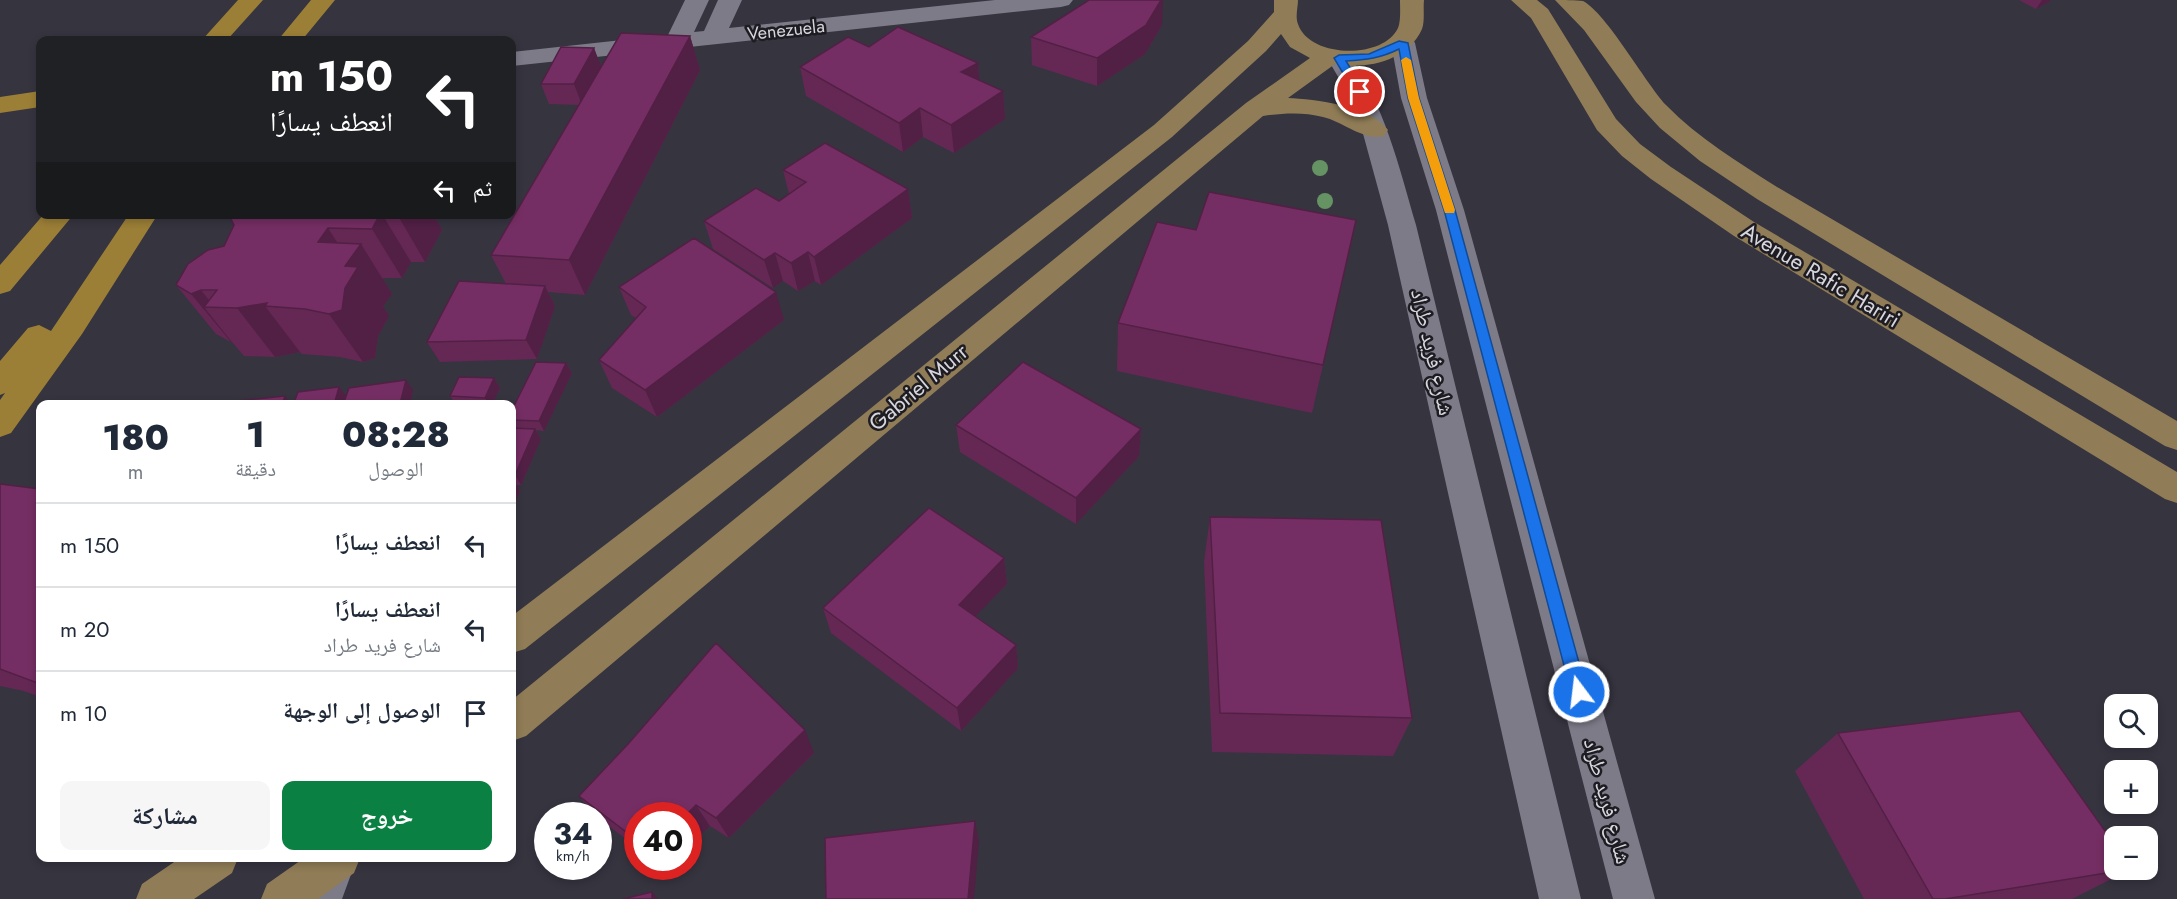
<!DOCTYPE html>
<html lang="ar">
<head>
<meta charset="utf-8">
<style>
	:root { --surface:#fff; --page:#f6f6f7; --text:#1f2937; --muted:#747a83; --line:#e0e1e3; --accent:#0b8043 }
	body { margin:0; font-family:Jost,"Noto Naskh Arabic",sans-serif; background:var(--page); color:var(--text); direction:rtl; height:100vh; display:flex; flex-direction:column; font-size:22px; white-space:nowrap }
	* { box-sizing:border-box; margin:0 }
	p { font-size:20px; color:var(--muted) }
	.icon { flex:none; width:33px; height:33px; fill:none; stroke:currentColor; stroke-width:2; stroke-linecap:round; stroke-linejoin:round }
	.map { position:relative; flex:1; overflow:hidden; direction:ltr }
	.details { position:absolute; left:36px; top:400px; width:480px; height:462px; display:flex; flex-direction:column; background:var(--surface); border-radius:12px; box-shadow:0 3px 9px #0003; direction:rtl }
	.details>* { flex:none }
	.hud { position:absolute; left:36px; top:36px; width:480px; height:183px; border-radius:12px; box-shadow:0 3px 9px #0003; direction:rtl; background:#202124; color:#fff; overflow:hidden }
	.fabs { position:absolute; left:2104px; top:694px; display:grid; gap:12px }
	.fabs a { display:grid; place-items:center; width:54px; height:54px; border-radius:12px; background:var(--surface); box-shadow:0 3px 9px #0003; font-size:30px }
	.speed { position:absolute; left:534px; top:802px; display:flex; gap:12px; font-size:30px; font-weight:700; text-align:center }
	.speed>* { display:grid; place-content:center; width:78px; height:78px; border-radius:50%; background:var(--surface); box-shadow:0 3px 9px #0003; line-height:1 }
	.speed small { font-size:15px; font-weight:400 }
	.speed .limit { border:9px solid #d22; background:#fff; color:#111 }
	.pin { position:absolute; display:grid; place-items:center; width:51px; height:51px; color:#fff; margin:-26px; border:3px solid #fff; border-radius:50%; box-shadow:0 2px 6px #0007 }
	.me { position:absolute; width:66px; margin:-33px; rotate:345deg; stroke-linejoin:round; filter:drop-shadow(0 0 4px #0008) }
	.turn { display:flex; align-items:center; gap:21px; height:126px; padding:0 24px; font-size:27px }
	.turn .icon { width:78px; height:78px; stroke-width:2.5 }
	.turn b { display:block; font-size:42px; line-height:51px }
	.then { display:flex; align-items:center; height:57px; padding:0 24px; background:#0003; gap:12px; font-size:22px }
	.eta { display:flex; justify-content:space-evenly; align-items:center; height:102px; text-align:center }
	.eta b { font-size:36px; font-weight:800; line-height:42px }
	.primary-button { display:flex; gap:12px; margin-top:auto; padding:12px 24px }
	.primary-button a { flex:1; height:69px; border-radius:12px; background:var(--accent); color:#fff; font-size:24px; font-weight:800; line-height:69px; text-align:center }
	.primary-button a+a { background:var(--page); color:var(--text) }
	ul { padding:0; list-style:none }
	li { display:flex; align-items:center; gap:18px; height:84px; padding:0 24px; border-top:2px solid var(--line) }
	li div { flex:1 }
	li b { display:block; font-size:22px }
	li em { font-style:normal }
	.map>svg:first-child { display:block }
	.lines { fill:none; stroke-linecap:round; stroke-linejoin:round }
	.minor { fill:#7d7b88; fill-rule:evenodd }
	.major { fill:#907d57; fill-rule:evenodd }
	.highway { fill:#9c7f37; fill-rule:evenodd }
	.tree { fill:#669364 }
	.wall { fill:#652855 }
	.shaded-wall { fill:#522045 }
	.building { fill:#752e63; stroke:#522045; stroke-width:1.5 }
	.route { fill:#1a73e8; stroke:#114b97; stroke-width:1.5 }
	.slow { fill:#f59e0b }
	.labels { text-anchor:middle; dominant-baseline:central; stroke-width:5; stroke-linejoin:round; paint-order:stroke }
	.far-street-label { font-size:18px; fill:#d7d6dd; stroke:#1d1c22 }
	.street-label { font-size:22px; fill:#d7d6dd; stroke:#1d1c22 }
</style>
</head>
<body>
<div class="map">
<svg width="2177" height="899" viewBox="0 0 2177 899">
	<rect width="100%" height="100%" fill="#36343f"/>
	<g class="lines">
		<path class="minor" d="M685,0H709L694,32L704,31L718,0H742L729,28L995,0H1073L1069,5L1061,7L512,66V52L668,35Z
			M1403,36L1412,38L1415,43L1427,98L1464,210L1655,899H1613L1436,210L1401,98L1391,43L1394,38Z
			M1339,51L1348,53C1385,107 1398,163 1416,225L1581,899H1539L1388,225L1362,130L1347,92L1327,58L1330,53Z
			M315,858H357L342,899H300Z"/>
		<path class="major" d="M1274,0H1298C1298,7 1295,17 1298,24C1309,58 1383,60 1398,28C1401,21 1400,8 1400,0H1424C1423,8 1425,21 1422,29C1408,61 1366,70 1335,64L1288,98C1314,99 1372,106 1388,130L1384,136C1363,141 1344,122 1323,117C1304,112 1283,113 1263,116L526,736L512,741V700L1246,103L1310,58L1290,47L1281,34L1266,51L1172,137L525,649L512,653V616L1154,125L1248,41L1274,12Z
			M1511,0H1537L1548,9L1616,119L1640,144L1671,167L1754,222L2177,472V503L2165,499L1734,236L1651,179L1622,156L1597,130L1531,18Z
			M1555,0C1563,0 1576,0 1583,1C1607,14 1644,81 1666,105C1698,138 1738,162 1777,187L2177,421V450L2165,446L1757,199L1700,161L1660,128L1636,102L1584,30Z
			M180,858H238L232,873L194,899H136L142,884Z
			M304,858H360L354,873L318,899H261L267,884Z"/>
		<path class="highway" d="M238,0H263L227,40H202Z
			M311,0H335L302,40H278Z
			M40,91V107L0,113V97Z
			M44,214H74L10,291L0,294V265Z
			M129,214H158L82,334L11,433L0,437V400L5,393L0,395V361L28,328L39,325L51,331Z"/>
	</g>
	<g class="tree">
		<circle cx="1320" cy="168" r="8"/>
		<circle cx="1325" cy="201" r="8"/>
	</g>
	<path class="wall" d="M2019,0H2051L2049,2L2036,9Z
		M1162,25L1145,54L1097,86L1032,65L1031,37Z
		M690,36L700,70L585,295L548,292L555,306L537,359L440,362L427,342L506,284L491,255L580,105L549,104L541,84L594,48L601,68Z
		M869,47L978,63L979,80L1003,91L1005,119L954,153L923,137L903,152L806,96L800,67Z
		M783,170L908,189L912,218L821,285L815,281L798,291L783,281L773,288L713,249L704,221L779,201L789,194Z
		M231,214H433L442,230L425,262H411L402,278H382L392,294L383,306L389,316L378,336L375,358L363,362L340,357L302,354L300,352L275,357L244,356L232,342H231L216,334L176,285L224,246L234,225Z
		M1356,220L1312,413L1117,371L1118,323L1196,230Z
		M619,287L784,320L657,417L612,388L599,360L636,318L631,315Z
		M566,363L572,373L544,431L536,430L541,439L521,485H516L520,491L512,509V410Z
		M494,378L500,388L492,405H456L450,396Z
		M956,425L1141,429L1139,456L1076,524L960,452Z
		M0,484L40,489V697L24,691L0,686Z
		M1210,517L1412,718L1393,756L1212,752L1204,562Z
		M1004,558L1007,584L975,616L1016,645L1018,668L961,731L831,633L823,608Z
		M1838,733L2115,870H2129L2072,899H1864L1795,771Z
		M814,753L729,838L710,826L688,846V816H638V848L598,818V816H596L579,796Z"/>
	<path class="shaded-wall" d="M1161,0H1163L1162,25L1145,54L1097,86V58Z
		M2042,0H2051L2049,2L2036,9Z
		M690,36L700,70L585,295L569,260Z
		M594,48L602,69L582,105L574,84Z
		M978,63L980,91L961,72Z
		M1003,91L1005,119L954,153L951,125Z
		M920,108L923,137L903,152L899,123Z
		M908,189L912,218L821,285L814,257Z
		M380,214H382L411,262L402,278L372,229Z
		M397,214H433L442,230L425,262Z
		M328,228L349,261L361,244L392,294L383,306L389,316L378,336L375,358L363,362L329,314L318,242Z
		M808,252L815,281L798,291L791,263Z
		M775,253L783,281L773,288L764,260Z
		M545,286L555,306L537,359L526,340Z
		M201,290L215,308L204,307L232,342H231L191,294Z
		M776,292L784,320L657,417L645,390Z
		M267,303L265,306L300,352L275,357L237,308Z
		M566,363L572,373L544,431L539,421Z
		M494,378L500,388L492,405H489L485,398Z
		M406,380L413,390L410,405H401Z
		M339,387L347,397L345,405H334Z
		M285,396L292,405H282Z
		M535,429L541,439L521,485L515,475Z
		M1141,429L1139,456L1076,524V498Z
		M513,481L520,491L512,509V485Z
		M1004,558L1007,584L963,629L959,605Z
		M1016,645L1018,668L961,731L957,708Z
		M805,730L814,753L729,838L716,818Z
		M696,805L710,826L688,846V816H685Z
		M975,821L979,841L974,899H968Z
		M652,892L658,899H652Z"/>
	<path class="building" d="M1089,0H1161L1146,25L1097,58L1031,37Z
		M898,27L978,63L961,72L1003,91L951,125L920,108L899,123L800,67L848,37L869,47Z
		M621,33L690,36L569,260L491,255Z
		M561,47L594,48L574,84H541Z
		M825,143L908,189L814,257L808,252L791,263L775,253L764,260L704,221L756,188L779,201L806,182L783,170Z
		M1209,192L1356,220L1323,365L1118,323L1157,222L1196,230Z
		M231,214H380L372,229L328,228L318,242L361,244L345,266L358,267L345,288L342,310L329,314L305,309L265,306L267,303L237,308L204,307L217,290H201L191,294L176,285L188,264L208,250L224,246L234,225L230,217Z
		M694,238L776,292L645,390L599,360L646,307L619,287Z
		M459,281L545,286L526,340L427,342Z
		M536,362L566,363L539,421L512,420V410Z
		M1023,362L1141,429L1076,498L956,425Z
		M459,377L494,378L485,398L450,396Z
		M406,380L400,404L343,405L349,388Z
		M339,387L334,405H293L298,392Z
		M285,396L282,405H226L227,402Z
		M512,428L535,429L515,475H512Z
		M0,484L40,489V684L0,669Z
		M929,508L1004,558L959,605L1016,645L957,708L823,608Z
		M1210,517L1381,520L1412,718L1220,713Z
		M716,643L805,730L716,818L696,805L685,816H638V841L579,796L629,743Z
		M2020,711L2115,845V870H2125L1945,899H1933L1838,733Z
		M975,821L968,899H826L825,838Z
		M652,892V899H623Z"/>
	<path class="route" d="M1399,41L1408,43L1419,98L1455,210L1587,692L1584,697L1579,699L1573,697L1571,692L1444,210L1408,98L1399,49C1381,58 1366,60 1346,61L1365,92L1360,96L1356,95L1334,58L1339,55L1369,54Z"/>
	<path class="slow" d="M1406,57L1411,60L1419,98L1455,210L1454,213H1445L1444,210L1408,98L1401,60Z"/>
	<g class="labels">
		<g class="far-street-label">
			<text transform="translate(786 30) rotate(-6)">Venezuela</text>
		</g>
		<g class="street-label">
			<text transform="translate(1821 275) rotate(31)">Avenue Rafic Hariri</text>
			<text transform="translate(1433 352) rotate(77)">شارع فريد طراد</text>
			<text transform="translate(918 387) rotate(-40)">Gabriel Murr</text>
			<text transform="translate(1608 801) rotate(75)">شارع فريد طراد</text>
		</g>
	</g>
</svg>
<div class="fabs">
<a><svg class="icon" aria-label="search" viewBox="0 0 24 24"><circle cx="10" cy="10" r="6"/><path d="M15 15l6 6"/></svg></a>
<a>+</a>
<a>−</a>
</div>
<div class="speed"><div>34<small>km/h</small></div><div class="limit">40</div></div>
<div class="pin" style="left:1360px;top:92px;background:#d93025"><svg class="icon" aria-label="arrive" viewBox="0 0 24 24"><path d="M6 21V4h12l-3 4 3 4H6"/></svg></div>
<svg class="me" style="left:1579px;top:692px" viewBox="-20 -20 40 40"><circle r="17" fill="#1a73e8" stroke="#fff" stroke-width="3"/><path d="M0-11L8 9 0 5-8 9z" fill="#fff"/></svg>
<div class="hud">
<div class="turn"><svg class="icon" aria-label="left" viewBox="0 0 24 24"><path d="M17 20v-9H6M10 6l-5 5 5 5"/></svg><div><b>150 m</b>انعطف يسارًا</div></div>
<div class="then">ثم<svg class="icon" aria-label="left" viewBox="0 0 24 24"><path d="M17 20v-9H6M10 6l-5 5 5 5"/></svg></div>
</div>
<section class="details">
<div class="eta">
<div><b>08:28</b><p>الوصول</p></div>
<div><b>1</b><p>دقيقة</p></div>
<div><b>180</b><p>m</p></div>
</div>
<ul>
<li><svg class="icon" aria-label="left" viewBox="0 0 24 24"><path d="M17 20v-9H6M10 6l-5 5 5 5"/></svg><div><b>انعطف يسارًا</b></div><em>150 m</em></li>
<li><svg class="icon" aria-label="left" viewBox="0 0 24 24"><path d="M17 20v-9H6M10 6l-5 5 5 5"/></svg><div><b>انعطف يسارًا</b><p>شارع فريد طراد</p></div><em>20 m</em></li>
<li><svg class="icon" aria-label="arrive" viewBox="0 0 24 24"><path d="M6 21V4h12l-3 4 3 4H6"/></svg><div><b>الوصول إلى الوجهة</b></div><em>10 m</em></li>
</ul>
<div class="primary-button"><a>خروج</a><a>مشاركة</a></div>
</section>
</div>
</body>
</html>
